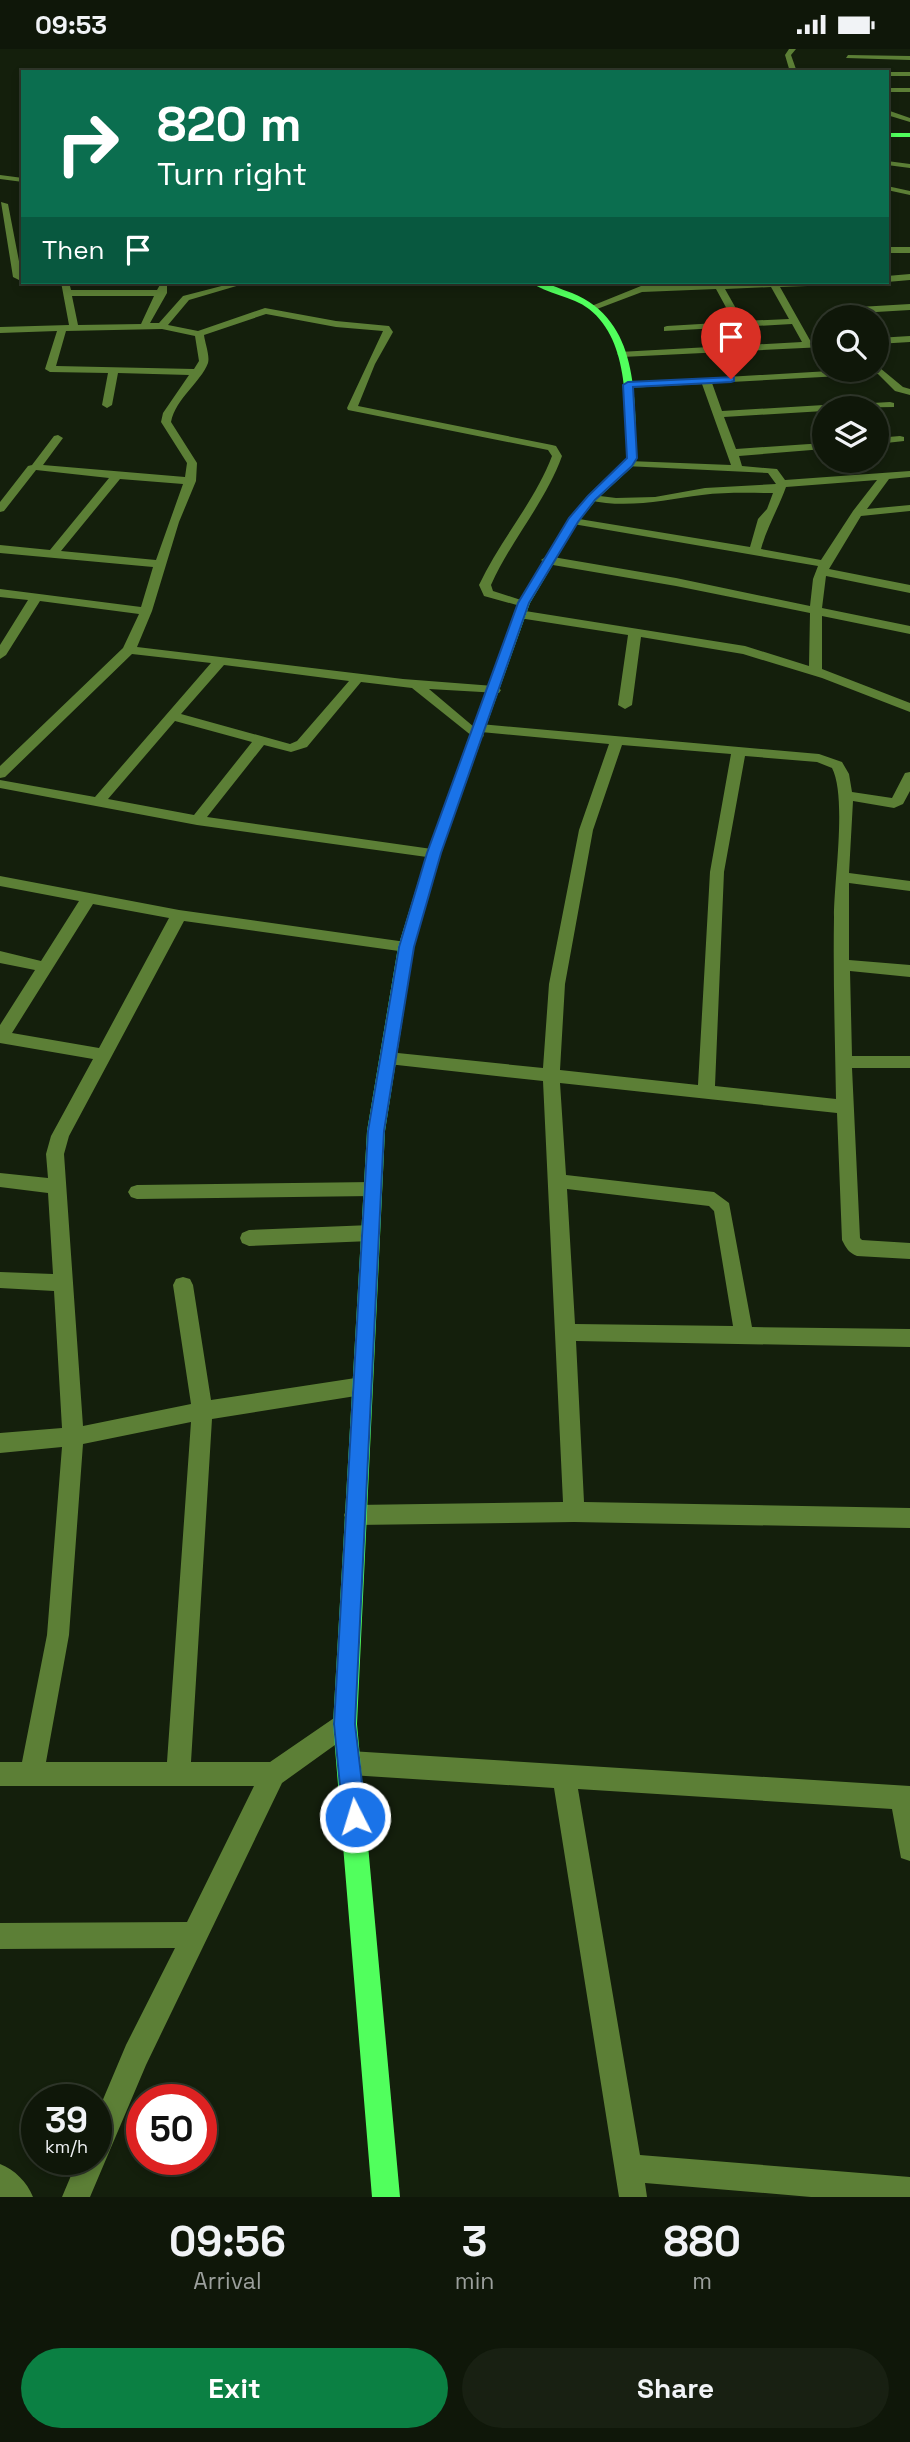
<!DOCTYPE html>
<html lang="en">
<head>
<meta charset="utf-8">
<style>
	:root { --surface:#0f1709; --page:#182012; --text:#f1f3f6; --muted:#9b9f9c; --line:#2f362a; --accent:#0b8043 }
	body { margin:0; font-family:"Space Grotesk",sans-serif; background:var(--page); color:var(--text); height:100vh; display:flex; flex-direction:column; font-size:26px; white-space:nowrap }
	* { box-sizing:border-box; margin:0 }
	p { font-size:23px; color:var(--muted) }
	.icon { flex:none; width:38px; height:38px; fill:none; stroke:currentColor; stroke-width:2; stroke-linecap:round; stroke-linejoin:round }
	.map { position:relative; height:2148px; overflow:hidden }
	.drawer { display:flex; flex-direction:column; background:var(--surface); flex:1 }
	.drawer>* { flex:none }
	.top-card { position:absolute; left:21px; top:21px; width:868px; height:214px; border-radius:0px; box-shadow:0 4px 10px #0003,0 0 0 2px var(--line); background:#0b6e4f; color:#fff; overflow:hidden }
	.fabs { position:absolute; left:812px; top:256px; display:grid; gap:14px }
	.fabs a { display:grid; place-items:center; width:77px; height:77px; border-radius:50%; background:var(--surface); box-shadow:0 4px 10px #0003,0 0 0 2px var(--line); font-size:35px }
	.speed { position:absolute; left:21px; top:2035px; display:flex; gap:14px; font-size:35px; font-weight:700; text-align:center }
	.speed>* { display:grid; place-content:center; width:91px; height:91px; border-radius:50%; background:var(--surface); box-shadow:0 4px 10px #0003,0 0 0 2px var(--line); line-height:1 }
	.speed small { font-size:18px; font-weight:400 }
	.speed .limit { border:10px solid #d22; background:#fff; color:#111 }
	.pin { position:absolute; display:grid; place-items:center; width:60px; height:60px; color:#fff; margin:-72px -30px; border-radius:50% 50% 50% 0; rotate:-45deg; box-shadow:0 0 7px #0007 }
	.pin .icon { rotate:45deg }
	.me { position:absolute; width:77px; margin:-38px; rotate:355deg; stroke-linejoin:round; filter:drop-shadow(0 0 5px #0008) }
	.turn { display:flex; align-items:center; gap:24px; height:147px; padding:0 21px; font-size:32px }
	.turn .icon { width:91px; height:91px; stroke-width:2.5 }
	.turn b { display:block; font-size:49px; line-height:60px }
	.then { display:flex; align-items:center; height:66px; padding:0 21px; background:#0003; gap:14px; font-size:26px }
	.eta { display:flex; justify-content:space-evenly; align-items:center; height:119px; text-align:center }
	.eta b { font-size:42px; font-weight:800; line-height:49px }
	.button { display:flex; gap:14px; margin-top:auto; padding:14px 21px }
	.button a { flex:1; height:80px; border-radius:42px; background:var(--accent); color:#fff; font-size:28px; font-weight:800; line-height:80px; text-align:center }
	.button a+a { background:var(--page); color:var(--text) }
	.status { display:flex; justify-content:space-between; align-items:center; height:49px; padding:0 35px; background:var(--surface); direction:ltr }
	.status svg { height:19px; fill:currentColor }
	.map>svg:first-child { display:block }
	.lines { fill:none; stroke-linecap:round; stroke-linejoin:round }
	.minor { fill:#5c7f36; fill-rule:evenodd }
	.major { fill:#51ff5d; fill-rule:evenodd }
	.route { fill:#1a73e8; stroke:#114b97; stroke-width:2 }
</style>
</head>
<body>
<div class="status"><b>09:53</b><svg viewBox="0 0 49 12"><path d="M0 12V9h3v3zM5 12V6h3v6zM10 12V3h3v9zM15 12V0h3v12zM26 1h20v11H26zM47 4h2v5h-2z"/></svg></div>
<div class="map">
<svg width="910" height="2148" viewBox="0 0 910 2148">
	<rect width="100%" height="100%" fill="#141f0c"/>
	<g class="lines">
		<path class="minor" d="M789,0H796L791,6L797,23H790L785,6Z
			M848,6L910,7V11L846,9Z
			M887,23H910V27H887Z
			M887,39H910V43H887Z
			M887,61L910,69V73L887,66Z
			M887,112L910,115V119L887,116Z
			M0,126L23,129V133L0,130Z
			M887,137L910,142V146L887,141Z
			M1,153L8,155L23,233L13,228Z
			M887,198H910V204H887Z
			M910,225V231L887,233V227Z
			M61,233H69L71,241H157L161,234H167V244L150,274H159L183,247L237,233H250L189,251L168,276L198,282L265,259L336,272L389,277L393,283L375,315L358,357L552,396L556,397L562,407C545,454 511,491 491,536L493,542L530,554L524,558L484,547L479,536C500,491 534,454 552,407L548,401L348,361L347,359L383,282L336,278L266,265L204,286C205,294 210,307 208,314C201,333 176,349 171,373L197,414L196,432L179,473L152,562L137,598L403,630L494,637L501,641L499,644L429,640L474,678L480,675L819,705L842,713L849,725L852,743L892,749L905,724L910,723V742L903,755L894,759L853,752L849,824L910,832V842L849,834V911L910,916V928L850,922L852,1007H910V1019H852L860,1189L862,1191L910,1194V1210L857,1207C849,1204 846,1199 842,1191L837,1064L560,1034L566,1126L714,1143L729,1154L752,1278L910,1280V1298L576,1292L584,1453L910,1459V1479L574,1473L355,1476L347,1473L344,1466L347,1459L355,1456L563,1453L543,1032L388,1015L380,1009L388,1003L543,1019L549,935L579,781L609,695L481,683L484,687L477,691L412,639L361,633L307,698L291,703L264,696L207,768L439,801L441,804L434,809L197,776L0,739V731L95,748L211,614L132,605L5,728L0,729V717L123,599L139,565L40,552L6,606L0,610V596L28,551L0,548V540L141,558L153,518L0,504V496L50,501L109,429L36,421L4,462L0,463V453L28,417L32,416L54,387L58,386L63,389L43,416L185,428L187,414L161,373L163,364L189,326L118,324L112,356L107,359L102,356L108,324L50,323L45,320L57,282L0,284V278L69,276ZM72,247H154L141,275L78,276ZM162,280L195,287L199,312L194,320L56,317L66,282ZM120,430L183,435L156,511L61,502ZM224,616L349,632L297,692L290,695L181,665ZM175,672L252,693L194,766L108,750ZM622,696L731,705L710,823L698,1036L560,1021L565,935L593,781ZM745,707L817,713L832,719C847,748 834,831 834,868C833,929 835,990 836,1050L715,1037L724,823ZM567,1140L709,1157L714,1162L733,1277L575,1275Z
			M767,233H839L835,236L780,238L811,293L824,292V298L622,308L617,305L619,303L802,293L792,275L664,282V278L667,277L734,273L716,240L642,243L597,260L589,258L641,237ZM771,238L789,270L743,272L725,240Z
			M910,255V261L859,264L854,261L859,258Z
			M910,287V293L877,295V289Z
			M880,319L903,338L910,340V346L895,342L878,325L712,334L722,362L824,356L829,359H824V362L724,368L736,400L824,394V400L739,407L742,417L777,420L785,431L910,422V428L889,430L867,460L910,456V462L861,467L829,520L910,536V544L826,527L822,559L910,577V585L822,567V620L910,654V663L822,629L743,605L641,588L632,656L625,660L618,656L628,586L519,569L513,565L519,561L745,597L809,617L810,564L676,537L547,515L541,511L547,507L676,529L810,557L813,530L818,517L573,475L567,472L573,469L750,498L758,470L767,460L773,444C750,444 725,443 702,446C664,451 627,460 588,451L586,449L592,446L616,449L655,448L705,439L776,435L768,424L625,417V413L629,412L731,416L702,335L628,339L624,338V334ZM877,431L853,462L821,511L761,500C767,478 778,460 786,438Z
			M890,353L894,354V358L833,359L838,356Z
			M900,387L904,388V392L877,395V389Z
			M0,827L179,861L406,893L414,898L406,903L184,872L69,1087L64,1105L83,1377L191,1355L173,1236L176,1230L183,1228L190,1230L193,1236L211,1351L362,1328L369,1331L372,1337L369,1343L362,1346L212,1370L191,1713H270L337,1667L345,1663L353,1667L357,1675L353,1683L282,1734L146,2016L90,2148H62L78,2110H96V2067L126,1996L175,1899L0,1900V1874L187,1873L254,1737H0V1713H22L47,1586L62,1398L0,1404V1384L62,1379L54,1242L0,1239V1223L53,1225L48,1144L0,1138V1124L48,1129L46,1105L51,1087L93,1010L0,994V976L35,921L0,914V902L41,912L79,852L0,837ZM93,855L169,869L99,999L12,984ZM191,1373L167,1713H46L69,1586L83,1395Z
			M373,1133L379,1135L382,1140L379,1145L373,1147L137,1150L131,1148L128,1143L131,1138L137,1136Z
			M371,1176L378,1179L380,1184L378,1189L371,1192L249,1197L242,1194L240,1189L242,1184L249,1181Z
			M350,1702L910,1737V1812L901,1809L892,1760L578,1740L640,2106L910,2128V2148H811L645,2134L647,2148H619L554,1739L350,1726L342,1722L338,1714L342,1706Z
			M0,2115C15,2121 27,2133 33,2148H0Z"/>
		<path class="major" d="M887,84H910V88H887Z
			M530,233C545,232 558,239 572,244C640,272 634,347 637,409L633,417L596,451L578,473L530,554L441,804L414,898L385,1082L357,1675L400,2148H372L333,1675L367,1082L398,898L427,804L518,554L569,470L627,409C625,362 631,293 589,260C572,247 547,245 530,233Z"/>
	</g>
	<path class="route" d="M734,328V332L731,333L633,338L637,409L632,417L595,451L578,473L529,554L441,804L414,898L384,1082L355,1675L366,1768L362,1776L355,1780L347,1776L343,1768L334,1675L368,1082L399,898L427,804L518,554L569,469L588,447L627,409L623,336L628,333Z"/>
</svg>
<div class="fabs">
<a><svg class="icon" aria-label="search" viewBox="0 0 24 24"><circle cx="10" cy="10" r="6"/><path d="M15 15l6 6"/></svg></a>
<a><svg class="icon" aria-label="layers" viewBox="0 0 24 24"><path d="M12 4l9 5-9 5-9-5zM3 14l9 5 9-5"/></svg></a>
</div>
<div class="speed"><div>39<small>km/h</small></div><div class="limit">50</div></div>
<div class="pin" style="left:731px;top:330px;background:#d93025"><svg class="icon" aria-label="arrive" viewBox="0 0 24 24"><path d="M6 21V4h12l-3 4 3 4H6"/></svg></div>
<svg class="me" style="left:355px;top:1768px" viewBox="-20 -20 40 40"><circle r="17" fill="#1a73e8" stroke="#fff" stroke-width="3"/><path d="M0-11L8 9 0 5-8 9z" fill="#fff"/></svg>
<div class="top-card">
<div class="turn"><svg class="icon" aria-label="right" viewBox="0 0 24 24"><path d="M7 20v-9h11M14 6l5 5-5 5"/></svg><div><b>820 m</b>Turn right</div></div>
<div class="then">Then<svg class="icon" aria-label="arrive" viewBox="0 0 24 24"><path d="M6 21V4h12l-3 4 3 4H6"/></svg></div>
</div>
</div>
<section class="drawer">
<div class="eta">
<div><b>09:56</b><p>Arrival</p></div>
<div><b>3</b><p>min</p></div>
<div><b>880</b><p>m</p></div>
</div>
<div class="button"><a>Exit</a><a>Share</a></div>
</section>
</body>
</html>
